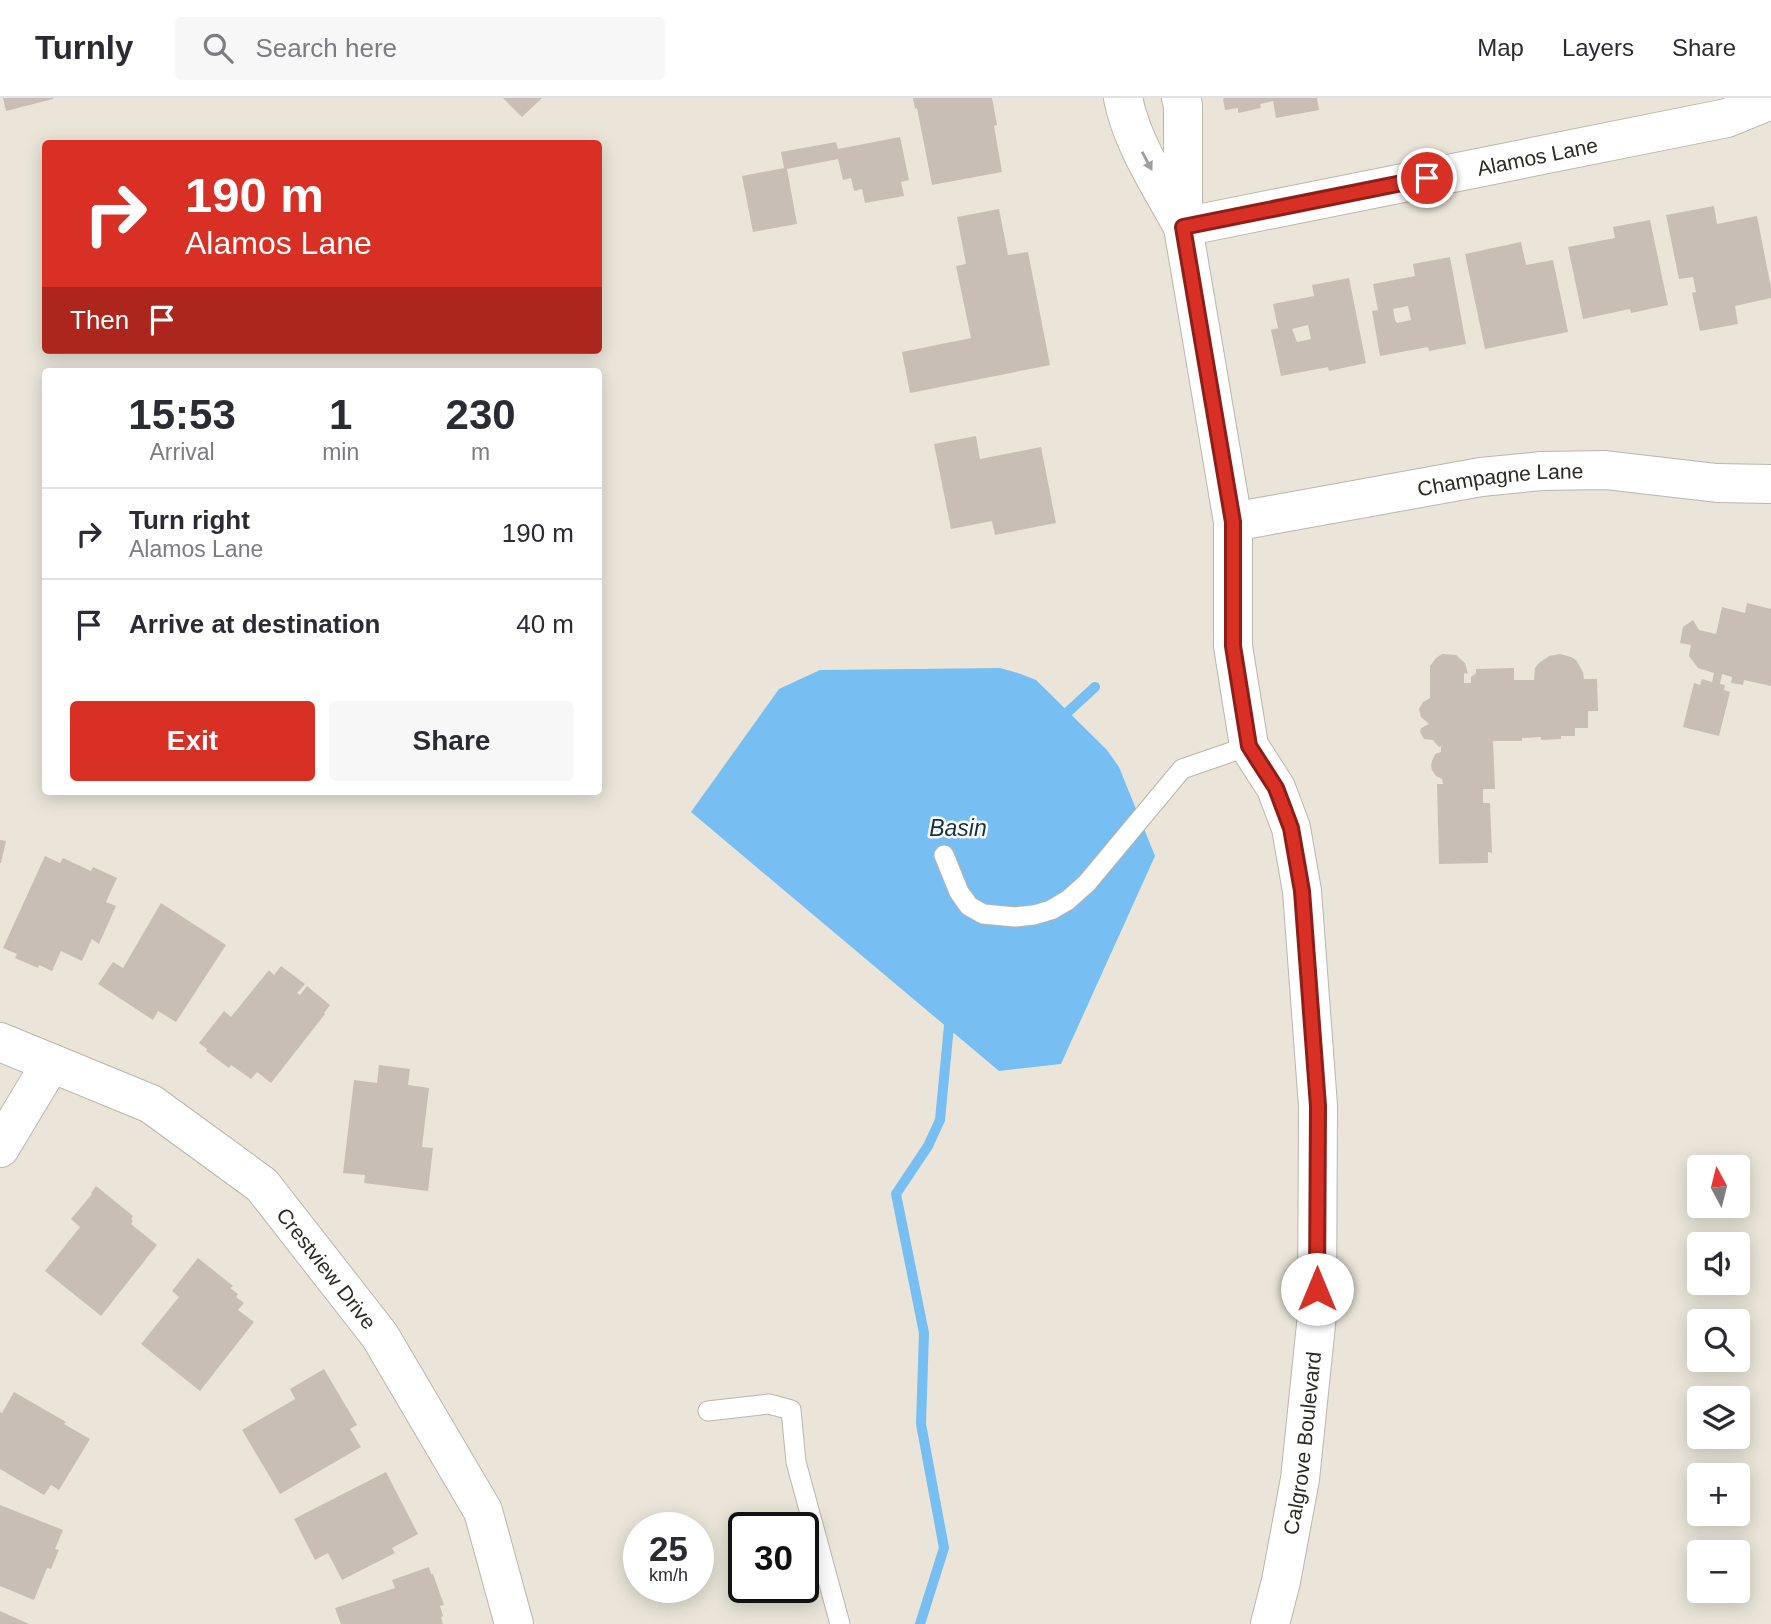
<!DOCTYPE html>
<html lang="en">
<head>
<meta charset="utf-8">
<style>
	:root { --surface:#fff; --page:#f7f7f7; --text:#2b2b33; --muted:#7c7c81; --line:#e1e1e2; --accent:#d93025 }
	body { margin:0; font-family:Arial,sans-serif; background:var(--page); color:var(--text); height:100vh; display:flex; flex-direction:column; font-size:26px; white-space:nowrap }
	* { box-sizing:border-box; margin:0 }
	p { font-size:23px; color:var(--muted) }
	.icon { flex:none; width:38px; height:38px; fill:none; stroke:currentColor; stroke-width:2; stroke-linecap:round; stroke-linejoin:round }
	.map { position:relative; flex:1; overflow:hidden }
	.panel { position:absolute; left:42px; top:270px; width:560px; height:427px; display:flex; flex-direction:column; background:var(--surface); border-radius:7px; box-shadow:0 4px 18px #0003 }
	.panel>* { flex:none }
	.hud { position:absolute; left:42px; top:42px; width:560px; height:214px; border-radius:7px; box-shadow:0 4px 18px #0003; background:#d93025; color:#fff; overflow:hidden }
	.needle { width:46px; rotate:353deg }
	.buttons { position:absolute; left:1687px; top:1057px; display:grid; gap:14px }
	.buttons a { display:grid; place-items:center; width:63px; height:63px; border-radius:7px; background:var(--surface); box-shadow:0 4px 18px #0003; font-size:35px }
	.speed { position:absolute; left:623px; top:1414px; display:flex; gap:14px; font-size:35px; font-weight:700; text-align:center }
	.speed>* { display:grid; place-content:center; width:91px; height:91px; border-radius:50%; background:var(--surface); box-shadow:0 4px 18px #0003; line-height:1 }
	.speed small { font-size:18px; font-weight:400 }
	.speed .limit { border:4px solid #111; border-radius:10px; background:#fff; color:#111 }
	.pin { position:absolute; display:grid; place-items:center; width:60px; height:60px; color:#fff; margin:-30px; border:4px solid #fff; border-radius:50%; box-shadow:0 2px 7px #0007 }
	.me { position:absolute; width:77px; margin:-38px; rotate:0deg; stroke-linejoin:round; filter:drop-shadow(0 0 5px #0008) }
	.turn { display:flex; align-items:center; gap:24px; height:147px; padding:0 28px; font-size:32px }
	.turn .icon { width:91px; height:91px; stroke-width:2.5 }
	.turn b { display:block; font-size:49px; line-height:60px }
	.then { display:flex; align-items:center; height:66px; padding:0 28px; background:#0003; gap:14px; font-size:26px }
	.eta { display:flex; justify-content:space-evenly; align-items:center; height:119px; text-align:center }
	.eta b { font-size:42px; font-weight:700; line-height:49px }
	.cta { display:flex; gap:14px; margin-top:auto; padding:14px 28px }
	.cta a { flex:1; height:80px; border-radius:7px; background:var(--accent); color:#fff; font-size:28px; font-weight:700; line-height:80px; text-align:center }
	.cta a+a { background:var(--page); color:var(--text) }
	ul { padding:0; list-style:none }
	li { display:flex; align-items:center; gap:21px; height:91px; padding:0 28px; border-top:2px solid var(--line) }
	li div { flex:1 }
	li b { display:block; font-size:26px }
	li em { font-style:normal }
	header { display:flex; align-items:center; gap:42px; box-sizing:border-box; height:98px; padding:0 35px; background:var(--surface); border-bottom:2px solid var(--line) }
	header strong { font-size:33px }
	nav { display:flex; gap:38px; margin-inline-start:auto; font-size:24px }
	.search { width:490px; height:63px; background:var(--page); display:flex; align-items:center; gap:18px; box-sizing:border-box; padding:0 24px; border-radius:7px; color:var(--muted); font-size:26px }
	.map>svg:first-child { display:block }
	.water { fill:#77bff3 }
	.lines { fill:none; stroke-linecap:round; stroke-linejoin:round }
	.stream { stroke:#77bff3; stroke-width:10 }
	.building { fill:#c9beb5; fill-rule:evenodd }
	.lane-casing { stroke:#bbb5aa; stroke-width:21 }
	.street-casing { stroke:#bbb5aa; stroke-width:40 }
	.secondary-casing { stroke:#bbb5aa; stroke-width:40 }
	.lane { stroke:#fff; stroke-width:19 }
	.street { stroke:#fff; stroke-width:38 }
	.secondary { stroke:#fff; stroke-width:38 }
	.oneway { fill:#a09f9d }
	.route-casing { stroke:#8d1f18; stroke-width:18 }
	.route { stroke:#d93025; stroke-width:12 }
	.labels { text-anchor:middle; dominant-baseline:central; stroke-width:5; stroke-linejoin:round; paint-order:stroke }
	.street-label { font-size:21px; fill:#2c2a25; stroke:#fff }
	.water-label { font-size:23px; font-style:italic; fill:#113146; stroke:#fff }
</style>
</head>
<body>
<header>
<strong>Turnly</strong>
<div class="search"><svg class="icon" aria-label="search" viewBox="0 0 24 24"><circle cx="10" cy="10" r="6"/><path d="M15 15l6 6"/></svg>Search here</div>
<nav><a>Map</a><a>Layers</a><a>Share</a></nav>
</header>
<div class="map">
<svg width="1771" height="1526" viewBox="0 0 1771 1526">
	<rect width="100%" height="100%" fill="#eae5d8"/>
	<path class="water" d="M1000,570L1018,575L1036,582L1107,652L1119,669L1155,758L1061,966L999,973L691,714L779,591L820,572Z"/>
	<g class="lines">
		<path class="stream" d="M1058,623L1095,589
			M920,1526L944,1450L921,1326L924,1235L896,1096L928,1048L940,1022L950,917"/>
	</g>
	<path class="building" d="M3,0H53V1L6,13Z
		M503,0H542L522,19Z
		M913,0H992L997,27L994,28L1002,74L932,87L917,10L915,11Z
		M1224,0H1317L1319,12L1276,20L1273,3L1260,6L1261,10L1238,15V10L1225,12L1223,1Z
		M900,39L909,82L901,84L904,98L865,105L862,91L854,93L851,80L843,82L838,61L787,71L797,126L753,134L742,78L784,70L781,54L836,44L838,51Z
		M1714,108L1717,126L1757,118L1771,190V200L1735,208L1738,226L1700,233L1692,195L1696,194L1693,179L1679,181L1666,117Z
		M999,111L1008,157L1028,154L1050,267L910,295L902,254L971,240L956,168L966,166L957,119Z
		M1650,122L1668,207L1631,215L1630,211L1583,221L1568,149L1615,140L1613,129Z
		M1521,144L1526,167L1553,162L1568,234L1485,251L1465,156Z
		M1450,159L1466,246L1429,253L1428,249L1380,258L1372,213L1378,212L1373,186L1415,178L1413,166ZM1408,208L1411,222L1397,225L1395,222L1393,211Z
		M1349,180L1366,265L1329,273L1328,269L1281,278L1271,232L1278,230L1273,206L1314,198L1312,187ZM1308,227L1311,241L1297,244L1292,231Z
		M976,338L980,361L1041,349L1056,425L995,437L992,423L951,431L934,346Z
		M1747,505L1771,511V588L1744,582L1743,587L1731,585L1732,579L1722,576L1720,586L1725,587L1724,592L1730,594L1719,638L1683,629L1694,585L1700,587L1702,581L1712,584L1714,575L1698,570L1689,558L1691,547L1680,545L1683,529L1693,522L1699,532L1716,536L1722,509L1745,515Z
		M1442,556L1456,557L1465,565L1468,576L1464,575V585H1471V579L1476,575V571L1514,570V582H1534L1535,570L1539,565L1549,558L1560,556L1571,559L1576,562L1583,574L1584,581H1597L1598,613H1588V630H1575V638H1561V641L1541,642V639L1522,640V643H1493L1495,691H1483V705H1490L1492,755L1488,754V765L1439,766L1437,686H1443L1442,681L1436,678L1432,672L1431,668L1432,663L1435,656L1441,654V648L1439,649L1433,642L1424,641L1420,634L1421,630L1429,626L1421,619L1419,611L1423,604L1430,600V568L1436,560Z
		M0,742L6,743L1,765H0Z
		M45,758L60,765L63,760L91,773L93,769L117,780L106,804L116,808L99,846L92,841L82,863L61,853L52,873L39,867L38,870L15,860L17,856L3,850Z
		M161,805L226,847L176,924L158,913L153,922L98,886L113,864L123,870Z
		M281,868L305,886L297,895L300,897L307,888L330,907L324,915L325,916L271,985L257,974L251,981L231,967L229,970L206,953L207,951L199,945L224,913L231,919L269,872L274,877Z
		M379,967L410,971L408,987L429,990L422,1049L433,1050L428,1093L364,1085L365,1077L343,1075L354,982L377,985Z
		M96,1088L133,1118L131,1121L133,1123L131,1126L157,1147L101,1218L45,1173L80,1129L71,1121L92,1096L91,1095Z
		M198,1160L233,1188L230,1190L238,1196L236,1199L244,1205L238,1212L254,1224L200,1293L141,1246L179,1199L172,1193Z
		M324,1271L357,1327L350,1331L361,1349L280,1396L242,1332L295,1301L290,1291Z
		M14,1294L66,1324L64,1326L90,1341L59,1392L51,1387L44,1397L0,1371V1314L2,1315Z
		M386,1374L418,1436L392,1450L395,1455L342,1482L328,1455L315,1462L294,1421Z
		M0,1407L63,1432L55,1451L59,1452L51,1471L47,1470L34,1502L0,1488Z
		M429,1469L431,1476H433L444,1507L440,1508L443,1518L441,1519L443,1526H341L335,1510L395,1490L392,1482Z
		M0,1513L29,1526H0Z"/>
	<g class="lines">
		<g class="lane-casing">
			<path id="lane" d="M944,757L959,794L969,808L983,816L1015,819L1034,817L1051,812L1068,802L1087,785L1182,671L1249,648
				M708,1313L769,1306L791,1312L796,1364L840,1526"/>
		</g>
		<g class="street-casing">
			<g id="street">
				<path id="s1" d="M1233,424L1481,379L1542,373L1605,372L1717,385L1771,386"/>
				<path id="s2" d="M0,944L151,1006L262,1087L380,1238L483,1413L514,1526"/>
				<path d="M0,1050L51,965"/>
				<path id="s3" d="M1270,1526L1281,1483L1300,1381L1317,1217L1318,1008L1302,793L1291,730L1276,690L1249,648L1233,548V424L1183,129L1727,20L1771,2"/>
			</g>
		</g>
		<g class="secondary-casing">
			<path id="secondary" d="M1123,0C1132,46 1161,88 1183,129
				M1181,0L1183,7V123"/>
		</g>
		<use href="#lane" class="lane"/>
		<use href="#street" class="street"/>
		<use href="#secondary" class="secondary"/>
	</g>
	<defs><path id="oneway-solid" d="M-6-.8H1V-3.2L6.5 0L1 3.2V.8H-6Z" transform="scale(1.75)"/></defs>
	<use class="oneway" href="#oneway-solid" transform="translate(1147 63) rotate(62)"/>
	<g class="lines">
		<g class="route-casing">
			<path id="route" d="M1317,1191L1318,1008L1302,793L1291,730L1276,690L1249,648L1233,548V424L1183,129L1427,80"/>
		</g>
		<use href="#route" class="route"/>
	</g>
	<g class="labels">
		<g class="street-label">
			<text stroke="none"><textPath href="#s3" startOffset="1780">Alamos Lane</textPath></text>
			<text stroke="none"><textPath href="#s1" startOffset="271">Champagne Lane</textPath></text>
			<text stroke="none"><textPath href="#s2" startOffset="406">Crestview Drive</textPath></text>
			<text stroke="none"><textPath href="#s3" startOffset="184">Calgrove Boulevard</textPath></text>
		</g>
		<g class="water-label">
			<text x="958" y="730">Basin</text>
		</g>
	</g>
</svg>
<div class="buttons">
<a><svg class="needle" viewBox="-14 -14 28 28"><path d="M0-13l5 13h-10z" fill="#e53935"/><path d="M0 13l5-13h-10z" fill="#7c7c81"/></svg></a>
<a><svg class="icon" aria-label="sound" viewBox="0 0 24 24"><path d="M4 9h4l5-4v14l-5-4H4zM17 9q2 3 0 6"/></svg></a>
<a><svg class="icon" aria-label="search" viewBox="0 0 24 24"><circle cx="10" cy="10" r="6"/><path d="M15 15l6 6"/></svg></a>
<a><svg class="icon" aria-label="layers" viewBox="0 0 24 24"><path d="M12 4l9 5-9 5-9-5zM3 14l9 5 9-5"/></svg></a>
<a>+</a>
<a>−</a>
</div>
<div class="speed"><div>25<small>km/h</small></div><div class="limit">30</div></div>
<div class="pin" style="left:1427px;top:80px;background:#d93025"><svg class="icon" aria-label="arrive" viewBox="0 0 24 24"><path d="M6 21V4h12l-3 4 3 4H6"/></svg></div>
<svg class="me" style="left:1317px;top:1191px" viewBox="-20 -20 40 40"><circle r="19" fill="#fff"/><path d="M0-13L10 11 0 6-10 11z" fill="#d93025"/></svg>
<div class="hud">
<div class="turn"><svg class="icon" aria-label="right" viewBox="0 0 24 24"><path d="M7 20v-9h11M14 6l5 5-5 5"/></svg><div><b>190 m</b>Alamos Lane</div></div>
<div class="then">Then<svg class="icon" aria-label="arrive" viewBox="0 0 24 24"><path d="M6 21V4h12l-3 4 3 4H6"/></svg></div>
</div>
<section class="panel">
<div class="eta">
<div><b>15:53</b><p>Arrival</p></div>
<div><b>1</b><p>min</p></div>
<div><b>230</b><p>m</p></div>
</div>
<ul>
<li><svg class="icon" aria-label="right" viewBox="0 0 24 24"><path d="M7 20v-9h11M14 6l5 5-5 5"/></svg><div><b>Turn right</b><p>Alamos Lane</p></div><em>190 m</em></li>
<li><svg class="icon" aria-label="arrive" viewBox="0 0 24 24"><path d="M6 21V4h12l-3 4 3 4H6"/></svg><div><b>Arrive at destination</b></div><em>40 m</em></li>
</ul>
<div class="cta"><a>Exit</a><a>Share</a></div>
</section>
</div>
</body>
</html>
